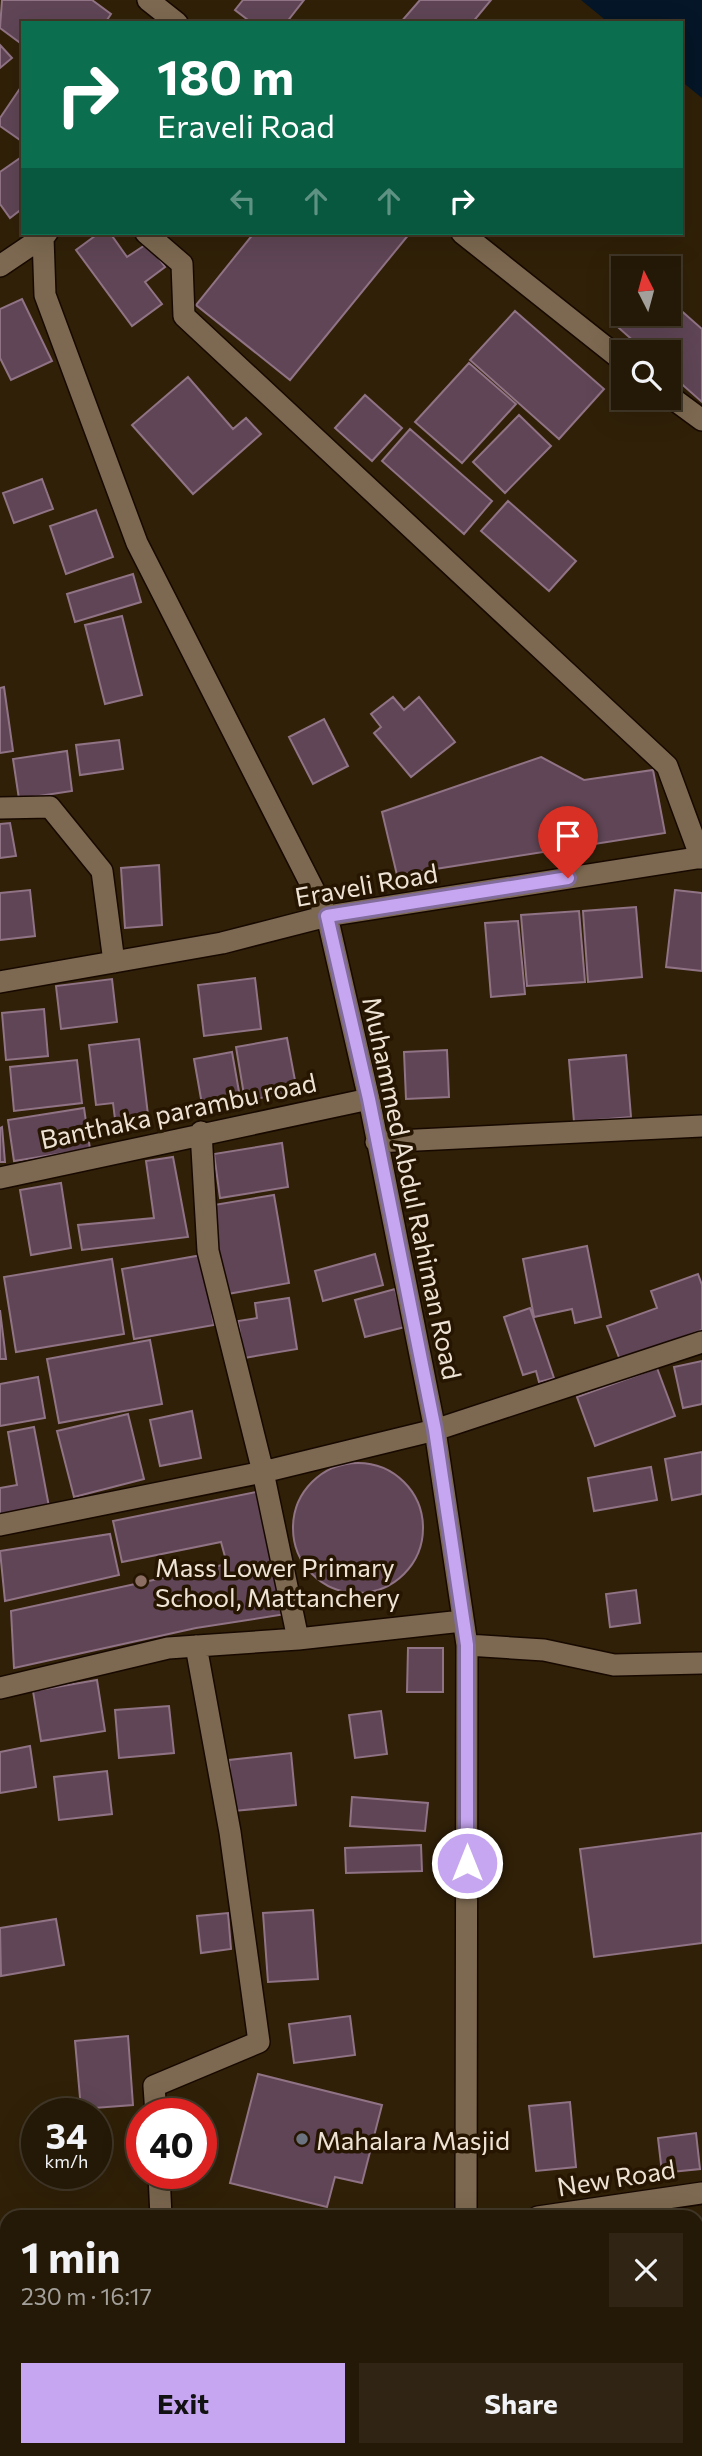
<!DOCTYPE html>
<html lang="en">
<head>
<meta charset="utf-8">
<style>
	:root { --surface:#241806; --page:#302514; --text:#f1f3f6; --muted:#a3a09b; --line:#413728; --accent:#c6a6f0 }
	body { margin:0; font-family:Commissioner,sans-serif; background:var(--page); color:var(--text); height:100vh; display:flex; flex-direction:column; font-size:26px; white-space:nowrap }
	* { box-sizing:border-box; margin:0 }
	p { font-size:23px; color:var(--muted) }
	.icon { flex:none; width:38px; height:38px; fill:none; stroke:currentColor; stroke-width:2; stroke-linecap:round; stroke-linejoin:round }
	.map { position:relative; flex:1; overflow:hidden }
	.details { position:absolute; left:0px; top:2210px; width:704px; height:247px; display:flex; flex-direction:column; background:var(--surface); border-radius:21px 21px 0 0; box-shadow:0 7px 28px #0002,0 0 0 2px var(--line) }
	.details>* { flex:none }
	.top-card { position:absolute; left:21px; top:21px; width:662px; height:214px; border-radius:0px; box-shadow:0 7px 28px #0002,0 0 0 2px var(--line); background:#0b6e4f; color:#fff; overflow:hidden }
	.needle { width:46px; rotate:354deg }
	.tools { position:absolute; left:611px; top:256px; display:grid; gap:14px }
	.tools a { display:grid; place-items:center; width:70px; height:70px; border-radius:0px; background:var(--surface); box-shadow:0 7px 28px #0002,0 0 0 2px var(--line); font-size:35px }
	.speed { position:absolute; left:21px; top:2098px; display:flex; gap:14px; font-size:35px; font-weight:700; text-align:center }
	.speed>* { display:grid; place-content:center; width:91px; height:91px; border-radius:50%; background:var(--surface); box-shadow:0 7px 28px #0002,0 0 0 2px var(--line); line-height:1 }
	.speed small { font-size:18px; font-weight:400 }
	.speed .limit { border:10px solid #d22; background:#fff; color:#111 }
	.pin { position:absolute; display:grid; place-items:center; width:60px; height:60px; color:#fff; margin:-72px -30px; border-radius:50% 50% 50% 0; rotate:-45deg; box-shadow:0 0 7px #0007 }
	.pin .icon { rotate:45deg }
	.me { position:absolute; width:77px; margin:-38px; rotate:0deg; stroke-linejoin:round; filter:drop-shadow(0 0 5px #0008) }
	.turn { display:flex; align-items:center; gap:24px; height:147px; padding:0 21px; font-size:32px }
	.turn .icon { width:91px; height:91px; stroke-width:2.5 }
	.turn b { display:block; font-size:49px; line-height:60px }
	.lanes { display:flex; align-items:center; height:66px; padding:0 21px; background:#0003; justify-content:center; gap:35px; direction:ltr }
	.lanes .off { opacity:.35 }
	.round { display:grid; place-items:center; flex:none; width:74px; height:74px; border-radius:0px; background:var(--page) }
	.head { display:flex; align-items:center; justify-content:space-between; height:119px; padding:0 21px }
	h1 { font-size:42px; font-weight:700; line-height:52px }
	.cta { display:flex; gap:14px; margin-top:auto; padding:14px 21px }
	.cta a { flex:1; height:80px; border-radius:0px; background:var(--accent); color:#111; font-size:28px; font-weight:700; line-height:80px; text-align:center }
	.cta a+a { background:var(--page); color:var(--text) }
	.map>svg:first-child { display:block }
	.water { fill:#041627 }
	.building { fill:#5f4555; stroke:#907385; stroke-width:2 }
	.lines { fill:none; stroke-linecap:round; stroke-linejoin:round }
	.minor-casing { stroke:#170900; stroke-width:24 }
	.minor { stroke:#7d6951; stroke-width:21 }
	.route-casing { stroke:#816c9c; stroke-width:18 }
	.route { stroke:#c6a6f0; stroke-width:12 }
	.education-dot { fill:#8d6e63; stroke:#261601; stroke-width:2.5 }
	.worship-dot { fill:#6b7280; stroke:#261601; stroke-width:2.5 }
	.labels { text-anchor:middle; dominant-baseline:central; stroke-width:7; stroke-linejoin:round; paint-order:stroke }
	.street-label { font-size:26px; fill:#eee3d5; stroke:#261601 }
	.poi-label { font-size:26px; fill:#eee3d5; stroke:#261601; text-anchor:start }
</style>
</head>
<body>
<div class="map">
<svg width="702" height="2456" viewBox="0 0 702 2456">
	<rect width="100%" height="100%" fill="#302008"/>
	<path class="water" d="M581,0H702V98L681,81V23H609Z"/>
	<path class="building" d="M2,0H92L111,14L105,23H23V45L0,28Z
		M243,0H304L286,23H252L235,10Z
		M420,0H491L472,23H400Z
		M0,45L12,58L0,68Z
		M23,84V142L0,126V118Z
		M23,156V208L10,218L0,204V172Z
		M99,233H110L127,257L148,243L165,267L145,282L162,304L132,326L76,250Z
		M254,233H410L290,380L196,305Z
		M22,299L52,361L11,380L0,358V309Z
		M668,299L702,329V402L668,372V352H646L611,321L623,308V313H668Z
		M515,311L604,389L559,439L470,360Z
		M469,363L516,404L462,463L415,422Z
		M188,377L233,429L246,418L261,434L193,494L132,425Z
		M365,395L402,428L372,461L335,428Z
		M519,415L551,446L505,493L473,462Z
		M410,429L492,501L464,534L382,461Z
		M42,479L53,509L14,523L3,493Z
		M508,501L576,561L549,591L481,531Z
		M96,510L113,557L66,574L50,526Z
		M133,574L141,602L75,622L67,594Z
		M122,616L142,695L105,704L85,625Z
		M4,687L13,751L0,753V688Z
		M393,697L404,710L419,697L455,742L411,777L374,733L381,727L371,714Z
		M324,719L348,766L313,784L289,737Z
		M119,740L123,769L80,775L76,745Z
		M67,751L72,791L19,799L13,759Z
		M541,757L584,780L653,770L665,833L397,875L382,812Z
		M10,823L16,856L0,858V824Z
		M159,865L162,925L125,928L121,868Z
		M30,890L35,936L0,940V893Z
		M675,890L702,893V971L666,967Z
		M636,907L642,977L588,982L583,911Z
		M579,911L585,982L527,986L521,915Z
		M518,921L525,994L491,997L485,923Z
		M255,978L261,1029L204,1036L198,985Z
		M112,979L117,1022L61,1029L56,986Z
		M44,1009L48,1056L6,1060L2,1013Z
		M287,1038L297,1091L245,1101L236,1047Z
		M139,1039L148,1115L115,1119L113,1103L96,1105L89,1045Z
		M447,1050L449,1097L406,1099L404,1052Z
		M232,1052L241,1103L203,1110L194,1059Z
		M626,1055L631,1117L574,1122L569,1060Z
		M77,1060L82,1103L14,1111L10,1067Z
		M84,1108L90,1149L14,1161L8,1120Z
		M2,1127L5,1162H0V1128Z
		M282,1143L288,1187L220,1198L214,1154Z
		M173,1157L188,1237L82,1250L78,1225L154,1218L146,1161Z
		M61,1183L71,1248L31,1255L20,1190Z
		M274,1195L289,1283L222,1295L208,1206Z
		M587,1246L601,1317L575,1323L572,1309L534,1317L523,1259Z
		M375,1254L383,1285L323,1301L315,1271Z
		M202,1255L214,1325L134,1339L122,1269Z
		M112,1259L124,1334L16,1352L4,1277Z
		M698,1274L702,1285V1330L620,1360L607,1326L657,1308L651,1291Z
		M395,1289L405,1327L365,1337L355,1300Z
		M289,1298L297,1349L244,1358L238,1321L257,1318L255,1303Z
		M530,1308L554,1378L539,1382L536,1371L523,1375L504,1317Z
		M0,1310L6,1359H0Z
		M150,1340L162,1404L59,1423L47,1359Z
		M702,1361V1404L683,1408L674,1367Z
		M657,1368L675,1416L595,1446L577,1397Z
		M38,1377L45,1418L0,1426V1384Z
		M192,1411L201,1458L160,1466L150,1420Z
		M128,1414L144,1479L74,1497L57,1431Z
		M34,1427L50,1512L0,1521V1488L17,1485L8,1432Z
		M702,1452V1494L672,1500L665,1459Z
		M293 1528a65 65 0 1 1 130 0a65 65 0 1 1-130 0Z
		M651,1467L657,1500L594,1511L588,1478Z
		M261,1491L286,1614L196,1628L14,1668L11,1611L227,1564L221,1542L122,1562L113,1521Z
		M110,1534L119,1575L5,1601L0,1551Z
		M636,1590L640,1623L610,1627L606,1594Z
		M408,1648H443V1692H407Z
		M97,1680L105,1731L41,1741L33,1691Z
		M169,1706L174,1753L119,1758L115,1710Z
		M381,1711L387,1754L355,1758L349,1715Z
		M30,1746L36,1787L0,1793V1752Z
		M291,1753L296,1805L234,1811L229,1760Z
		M107,1771L112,1814L59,1820L54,1777Z
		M352,1797L428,1803L425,1831L350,1826Z
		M702,1833V1943L594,1957L580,1849Z
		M421,1845L422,1871L346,1873L345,1848Z
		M313,1910L318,1979L268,1982L263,1913Z
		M228,1913L231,1949L201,1953L197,1916Z
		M56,1919L64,1965L1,1976L0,1928Z
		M350,2016L355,2055L294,2063L289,2024Z
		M128,2036L133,2105L81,2109L75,2041Z
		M258,2074L382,2105L362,2183L335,2177L327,2207L230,2183Z
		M570,2102L576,2167L536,2171L529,2106Z
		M696,2133L700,2169L662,2173L658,2138Z
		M0,2300L7,2301V2364H0Z
		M7,2450H88L7,2456Z
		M112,2450H192L112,2455Z"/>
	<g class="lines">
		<g class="minor-casing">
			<path id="minor" d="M148,0L177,23
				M47,233L43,237L45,295L137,543L327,916L369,1099L435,1430L467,1645L466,2217
				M146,233L182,264L184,316L667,766L701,858
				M462,233L623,361
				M0,266L43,237
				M668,395L702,420
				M0,808L50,807L102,871L114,962
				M0,982L222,943L327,916L702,857
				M201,1132L208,1251L263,1472L298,1639
				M376,1142L702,1126
				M0,1178L369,1099
				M0,1525L263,1472L435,1430L702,1342
				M467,1645L544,1650L614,1665L702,1663
				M0,1688L168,1648L298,1639L462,1621
				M156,2114L154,2086L259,2042L230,1832L196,1646
				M159,2174L161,2217
				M538,2217L702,2193
				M0,2247L7,2248
				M100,2450V2456
				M592,2450L593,2456
				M461,2456V2450"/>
		</g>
		<use href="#minor" class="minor"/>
	</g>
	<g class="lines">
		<g class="route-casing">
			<path id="route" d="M467,1863V1645L435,1430L369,1099L327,916L568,878"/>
		</g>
		<use href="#route" class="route"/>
	</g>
	<circle class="education-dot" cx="141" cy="1581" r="7"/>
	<circle class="worship-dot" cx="302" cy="2139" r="7"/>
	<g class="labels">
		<g class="street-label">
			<text transform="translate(366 884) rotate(-10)">Eraveli Road</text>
			<text transform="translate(178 1110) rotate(-12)">Banthaka parambu road</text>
			<text transform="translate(413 1188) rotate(78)">Muhammed Abdul Rahiman Road</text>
			<text transform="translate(616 2177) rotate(-9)">New Road</text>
		</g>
		<g class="poi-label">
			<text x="155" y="1566">Mass Lower Primary<tspan x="155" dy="30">School, Mattanchery</tspan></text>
			<text x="316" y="2139">Mahalara Masjid</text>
		</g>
	</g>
</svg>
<div class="tools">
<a><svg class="needle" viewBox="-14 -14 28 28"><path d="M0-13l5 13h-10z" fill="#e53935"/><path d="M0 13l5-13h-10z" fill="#a3a09b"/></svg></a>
<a><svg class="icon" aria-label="search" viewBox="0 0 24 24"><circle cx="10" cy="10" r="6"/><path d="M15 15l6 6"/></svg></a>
</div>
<div class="speed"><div>34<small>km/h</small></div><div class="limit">40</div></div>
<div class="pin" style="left:568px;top:878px;background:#d93025"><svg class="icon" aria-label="arrive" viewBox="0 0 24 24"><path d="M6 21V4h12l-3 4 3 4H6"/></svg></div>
<svg class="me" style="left:467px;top:1863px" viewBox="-20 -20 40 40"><circle r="17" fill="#c6a6f0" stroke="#fff" stroke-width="3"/><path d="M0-11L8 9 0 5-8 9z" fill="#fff"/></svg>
<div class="top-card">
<div class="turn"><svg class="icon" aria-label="right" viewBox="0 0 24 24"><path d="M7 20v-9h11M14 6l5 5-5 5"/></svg><div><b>180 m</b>Eraveli Road</div></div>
<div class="lanes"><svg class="icon off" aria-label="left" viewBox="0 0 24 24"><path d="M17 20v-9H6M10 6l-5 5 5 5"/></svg><svg class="icon off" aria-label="ahead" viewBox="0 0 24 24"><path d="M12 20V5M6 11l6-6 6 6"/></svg><svg class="icon off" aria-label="ahead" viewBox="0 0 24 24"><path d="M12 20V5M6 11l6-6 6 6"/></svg><svg class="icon" aria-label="right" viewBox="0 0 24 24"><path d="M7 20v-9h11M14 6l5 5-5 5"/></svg></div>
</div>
<section class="details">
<div class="head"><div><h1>1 min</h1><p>230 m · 16:17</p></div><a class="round"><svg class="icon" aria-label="close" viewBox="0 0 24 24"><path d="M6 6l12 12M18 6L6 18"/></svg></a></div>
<div class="cta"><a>Exit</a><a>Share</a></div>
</section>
</div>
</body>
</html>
